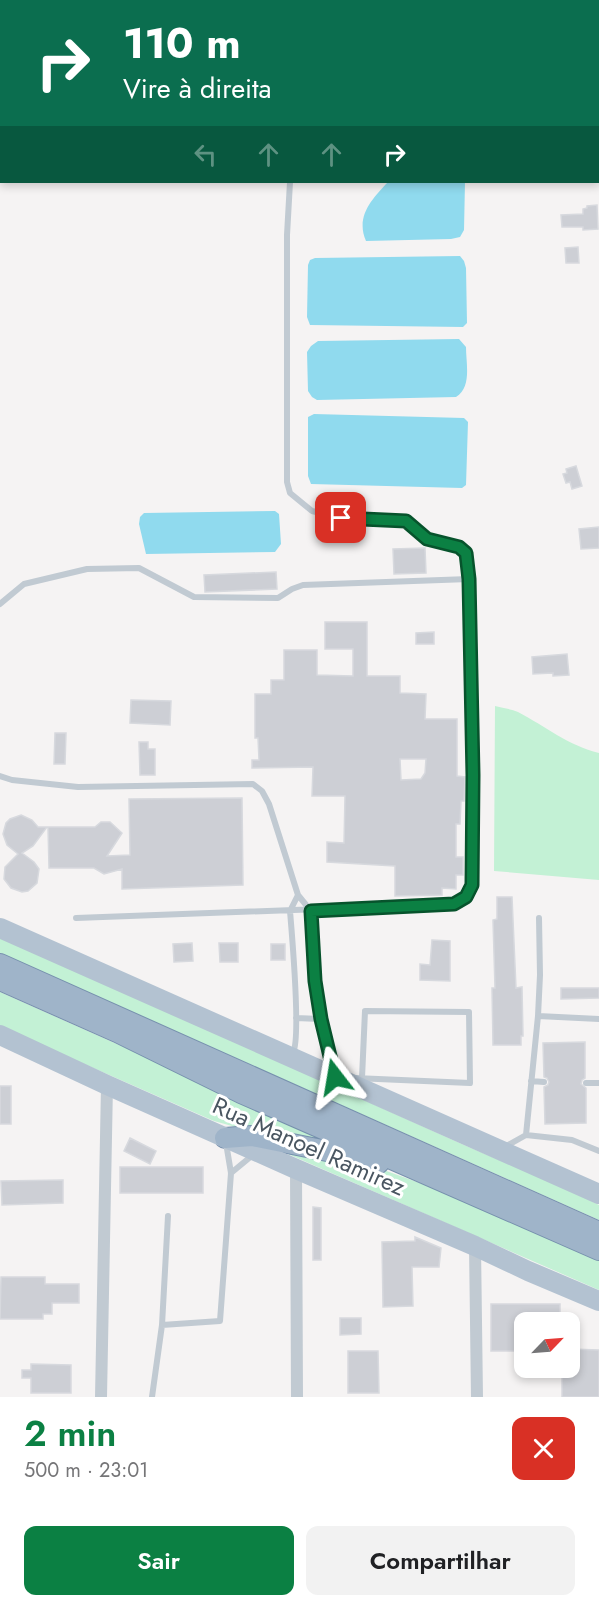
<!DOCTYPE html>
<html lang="pt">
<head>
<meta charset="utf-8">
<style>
	:root { --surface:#fff; --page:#f2f2f2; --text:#202124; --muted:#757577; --accent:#0b8043 }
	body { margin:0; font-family:Jost,sans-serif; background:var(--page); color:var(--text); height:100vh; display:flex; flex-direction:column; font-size:22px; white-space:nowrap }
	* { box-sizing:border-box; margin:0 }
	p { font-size:20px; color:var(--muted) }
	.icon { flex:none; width:33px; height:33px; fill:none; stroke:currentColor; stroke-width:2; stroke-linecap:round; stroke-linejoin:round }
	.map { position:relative; height:1397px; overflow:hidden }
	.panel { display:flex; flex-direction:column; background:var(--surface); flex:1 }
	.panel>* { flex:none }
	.banner { position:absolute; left:0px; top:0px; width:600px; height:183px; box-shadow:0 3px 9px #0003; background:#0b6e4f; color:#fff; overflow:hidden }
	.needle { width:39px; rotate:65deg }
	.tools { position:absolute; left:514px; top:1312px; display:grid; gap:12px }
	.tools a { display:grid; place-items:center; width:66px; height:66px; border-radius:12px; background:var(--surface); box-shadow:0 3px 9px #0003; font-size:30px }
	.pin { position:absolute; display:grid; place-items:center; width:51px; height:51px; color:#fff; margin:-26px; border-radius:12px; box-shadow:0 3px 9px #0006 }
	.me { position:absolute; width:66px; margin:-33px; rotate:346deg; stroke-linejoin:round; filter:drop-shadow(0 0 4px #0008) }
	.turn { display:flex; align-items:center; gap:21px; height:126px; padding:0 24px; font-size:27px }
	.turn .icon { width:78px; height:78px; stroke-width:2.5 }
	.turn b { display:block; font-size:42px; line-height:51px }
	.lanes { display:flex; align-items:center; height:57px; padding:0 24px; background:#0003; justify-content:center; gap:30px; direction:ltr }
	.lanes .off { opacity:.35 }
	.round { display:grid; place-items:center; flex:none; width:63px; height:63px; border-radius:12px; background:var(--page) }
	.summary { display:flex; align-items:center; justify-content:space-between; height:102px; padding:0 24px }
	h1 { font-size:36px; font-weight:600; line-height:45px; color:var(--accent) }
	.cta { display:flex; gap:12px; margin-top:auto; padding:12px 24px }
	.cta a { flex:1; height:69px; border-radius:12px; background:var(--accent); color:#fff; font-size:24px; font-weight:600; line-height:69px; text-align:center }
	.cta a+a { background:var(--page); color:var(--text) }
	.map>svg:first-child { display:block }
	.green { fill:#c3f1d5 }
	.water { fill:#90daee }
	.building { fill:#cdcfd5; stroke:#d7d9de; stroke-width:1.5; fill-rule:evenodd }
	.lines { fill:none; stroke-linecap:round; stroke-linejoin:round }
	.trunk-casing { stroke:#7690ad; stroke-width:22 }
	.service { stroke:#c1cad2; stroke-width:6 }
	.minor { stroke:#c1cad2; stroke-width:12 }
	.primary { stroke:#b3c2d1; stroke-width:20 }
	.trunk { stroke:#9fb4c9; stroke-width:20 }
	.route-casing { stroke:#07532c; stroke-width:15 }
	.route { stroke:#0b8043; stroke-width:10 }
	.labels { text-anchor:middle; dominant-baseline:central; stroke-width:6; stroke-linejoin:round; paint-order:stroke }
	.street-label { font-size:24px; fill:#4a5661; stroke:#fff }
</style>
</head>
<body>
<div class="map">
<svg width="599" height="1397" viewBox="0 0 599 1397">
	<rect width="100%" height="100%" fill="#f5f3f3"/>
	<path class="green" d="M495,706C503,708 511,709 518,712C545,726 569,746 599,753V880L494,871Z
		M0,936L464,1145L574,1192L599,1205V1220L0,953Z
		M0,992L344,1145L250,1131L214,1121L0,1027Z
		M287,1151L378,1168L406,1178L450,1194L599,1260V1290L288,1154Z"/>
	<path class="water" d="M388,182H465L464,230L460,237L451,239L366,241C355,216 373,198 388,182Z
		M460,256L464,261L466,268L467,323L463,327L310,325L307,317L308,265L310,260L315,258Z
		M459,339L466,347C466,364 472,387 456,397L317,400L312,397L308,391L307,352L311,346L318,341Z
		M314,414L464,418L468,422L466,485L462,488L311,484L308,476V417Z
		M275,511L279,514L281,544L275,552L146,554L139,524L140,517L144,513Z"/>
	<path class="building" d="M597,205L598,229L583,230V227H562L561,215L583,214V209L587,208V206Z
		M578,247L579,263H566L565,248Z
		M576,466L582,486L572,489L570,482L566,483L563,474L567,473L566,469Z
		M599,527V548L581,549L579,529Z
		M425,548L426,573L394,574L393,549Z
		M276,572L277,589L205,592L204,575Z
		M325,622H367V676H400V693L426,694L425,719H457V776L465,777L464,801H461L460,824H456V857H463V875H456V889L442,888V895L395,896V866L327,862V842L344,843L345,796H312L313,767L252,768V760H259L258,738H255V694H271V680H284V650H317V675L353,676V649H325ZM400,759H426L425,773L421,779L401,780Z
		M434,632V644H416V633Z
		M567,654L569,675L553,676V673L533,674L532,657Z
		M131,700L171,701L170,725L130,723Z
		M55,733H66L65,764H54Z
		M139,742H148V749H155V775H140Z
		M242,798L243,885L122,889V869L104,874L94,868H49L48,827H95L101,822H110L122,833L107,856L130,855L129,799Z
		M21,815L32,820L38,827H47L33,846L22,853L34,862L39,869L37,883L28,891L22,892L11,888L4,879L5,867L18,854L7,845L3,834L6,823L10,819Z
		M497,897H512L516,988L522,987L523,1036H521V1045H493L492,988H495L493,920L497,919Z
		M432,940L450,941V981L420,980V964L430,965Z
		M192,943L193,961L174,962L173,944Z
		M219,943H238V962H220Z
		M271,944H285V960H271Z
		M561,988H599V998L561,999Z
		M585,1042V1078L582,1080L581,1084L586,1088V1123L545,1124L544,1087L548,1085L549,1082L547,1078L544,1077L543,1043Z
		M0,1086H11V1124H0Z
		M130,1138L156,1151L150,1164L124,1151Z
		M120,1167H203V1193H120Z
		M63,1180V1203L2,1205L1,1181Z
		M313,1207L321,1208V1260H313Z
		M415,1237L441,1248L439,1267H412L413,1306L383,1307L382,1242L415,1241Z
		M1,1277H45V1284H79V1303H52V1314H43V1319H0Z
		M491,1304H560V1323H525V1351H491Z
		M340,1318H361V1334L340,1335Z
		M570,1349L599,1350V1397H562V1368H570Z
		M348,1351H378L379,1393H348Z
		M31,1364L71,1365V1393H31V1378H22V1370H31Z"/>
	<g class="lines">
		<g class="trunk-casing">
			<path id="trunk" d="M0,964L599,1232
				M0,980L117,1032L241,1093L599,1250
				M225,1138L252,1136L362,1158L379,1163"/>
		</g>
		<path class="service" d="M254,0L255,2
			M290,182L287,235V482L290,493L312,511L341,518L406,521L427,539L459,547L466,553L469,579
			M0,604L24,584L87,569L139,568L194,597L278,598L292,589L303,585L469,579L473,775L472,885L466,897L454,904L76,918
			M0,776L12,780L78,787L253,784L262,791L269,804L298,895L311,911L315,981L320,1019L333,1070
			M538,1016L540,975L539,918
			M296,1018L320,1019
			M293,1053C301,1037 292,935 290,911L298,895
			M355,1078L470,1083L469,1012L365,1011L362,1078
			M531,1081L544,1082
			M586,1083H599
			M526,1135L538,1016L599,1019
			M503,1148L526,1135L572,1140L599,1151
			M231,1173L254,1154
			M162,1325L220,1321L231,1173L226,1143
			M152,1397L162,1325L168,1216"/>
		<path class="minor" d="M296,1169L297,1397
			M475,1246L477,1397
			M101,1397L107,1085"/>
		<path class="primary" d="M0,928L599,1194
			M0,1035L107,1085L296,1169L475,1246L528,1271L599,1301"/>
		<use href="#trunk" class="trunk"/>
	</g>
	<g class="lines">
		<g class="route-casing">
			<path id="route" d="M335,1077L321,1019L315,981L311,911L454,904L466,897L472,885L473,775L469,579L466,553L459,547L427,539L406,521L341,518"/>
		</g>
		<use href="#route" class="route"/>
	</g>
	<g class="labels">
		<g class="street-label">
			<text transform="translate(309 1146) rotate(24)">Rua Manoel Ramirez</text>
		</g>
	</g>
</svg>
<div class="tools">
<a><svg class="needle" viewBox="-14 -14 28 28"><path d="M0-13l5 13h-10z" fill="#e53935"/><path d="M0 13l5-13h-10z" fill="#757577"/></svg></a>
</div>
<div class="pin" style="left:341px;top:518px;background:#d93025"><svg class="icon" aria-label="arrive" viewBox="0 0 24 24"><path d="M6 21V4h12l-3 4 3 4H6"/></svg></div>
<svg class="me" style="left:335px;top:1077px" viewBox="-20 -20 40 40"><path d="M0-17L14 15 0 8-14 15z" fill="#0b8043" stroke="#fff" stroke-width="4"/></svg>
<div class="banner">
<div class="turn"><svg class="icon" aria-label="right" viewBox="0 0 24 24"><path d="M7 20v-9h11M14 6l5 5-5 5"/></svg><div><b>110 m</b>Vire à direita</div></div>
<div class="lanes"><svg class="icon off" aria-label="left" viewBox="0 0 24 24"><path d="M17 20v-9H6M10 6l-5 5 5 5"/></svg><svg class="icon off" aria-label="ahead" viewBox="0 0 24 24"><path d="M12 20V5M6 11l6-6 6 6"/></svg><svg class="icon off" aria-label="ahead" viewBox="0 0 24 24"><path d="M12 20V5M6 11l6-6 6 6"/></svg><svg class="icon" aria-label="right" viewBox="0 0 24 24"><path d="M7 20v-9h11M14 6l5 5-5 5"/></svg></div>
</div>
</div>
<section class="panel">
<div class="summary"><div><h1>2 min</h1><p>500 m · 23:01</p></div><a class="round" style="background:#d93025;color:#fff"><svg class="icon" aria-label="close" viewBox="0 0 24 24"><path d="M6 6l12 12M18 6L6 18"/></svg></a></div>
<div class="cta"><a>Sair</a><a>Compartilhar</a></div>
</section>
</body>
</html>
